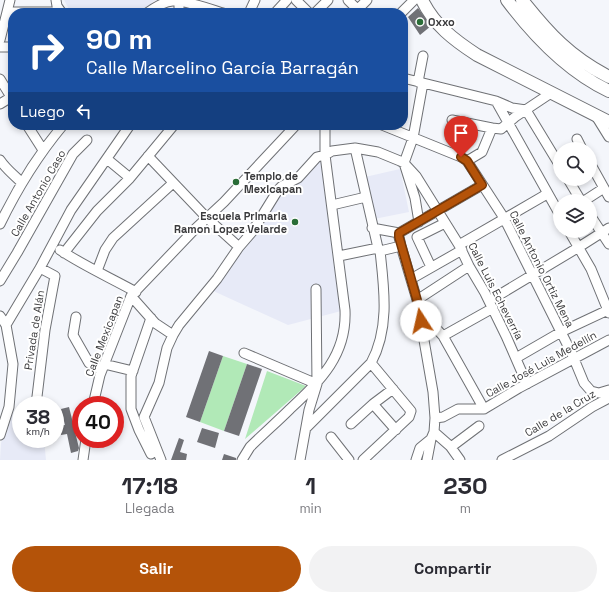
<!DOCTYPE html>
<html lang="es">
<head>
<meta charset="utf-8">
<style>
	:root { --surface:#fff; --page:#f2f2f3; --text:#2b2b33; --muted:#7c7c81; --accent:#b45309 }
	body { margin:0; font-family:"Space Grotesk",sans-serif; background:var(--page); color:var(--text); height:100vh; display:flex; flex-direction:column; font-size:15px; white-space:nowrap }
	* { box-sizing:border-box; margin:0 }
	p { font-size:13px; color:var(--muted) }
	.icon { flex:none; width:22px; height:22px; fill:none; stroke:currentColor; stroke-width:2; stroke-linecap:round; stroke-linejoin:round }
	.map { position:relative; height:460px; overflow:hidden }
	.side { display:flex; flex-direction:column; background:var(--surface); flex:1 }
	.side>* { flex:none }
	.guide { position:absolute; left:8px; top:8px; width:400px; height:122px; border-radius:16px; box-shadow:0 2px 6px #0003; background:#1a4fa0; color:#fff; overflow:hidden }
	.buttons { position:absolute; left:553px; top:142px; display:grid; gap:8px }
	.buttons a { display:grid; place-items:center; width:44px; height:44px; border-radius:50%; background:var(--surface); box-shadow:0 2px 6px #0003; font-size:20px }
	.speed { position:absolute; left:12px; top:396px; display:flex; gap:8px; font-size:20px; font-weight:700; text-align:center }
	.speed>* { display:grid; place-content:center; width:52px; height:52px; border-radius:50%; background:var(--surface); box-shadow:0 2px 6px #0003; line-height:1 }
	.speed small { font-size:10px; font-weight:400 }
	.speed .limit { border:6px solid #d22; background:#fff; color:#111 }
	.pin { position:absolute; display:grid; place-items:center; width:34px; height:34px; color:#fff; margin:-41px -17px; border-radius:50% 50% 50% 0; rotate:-45deg; box-shadow:0 0 4px #0007 }
	.pin .icon { rotate:45deg }
	.me { position:absolute; width:44px; margin:-22px; rotate:350deg; stroke-linejoin:round; filter:drop-shadow(0 0 3px #0008) }
	.turn { display:flex; align-items:center; gap:14px; height:84px; padding:0 12px; font-size:18px }
	.turn .icon { width:52px; height:52px; stroke-width:2.5 }
	.turn b { display:block; font-size:28px; line-height:34px }
	.then { display:flex; align-items:center; height:38px; padding:0 12px; background:#0003; gap:8px; font-size:15px }
	.eta { display:flex; justify-content:space-evenly; align-items:center; height:68px; text-align:center }
	.eta b { font-size:24px; font-weight:800; line-height:28px }
	.cta { display:flex; gap:8px; margin-top:auto; padding:8px 12px }
	.cta a { flex:1; height:46px; border-radius:24px; background:var(--accent); color:#fff; font-size:16px; font-weight:800; line-height:46px; text-align:center }
	.cta a+a { background:var(--page); color:var(--text) }
	.map>svg:first-child { display:block }
	.built { fill:#e7eaf7 }
	.green { fill:#b1e9b7 }
	.building { fill:#707176 }
	.lines { fill:none; stroke-linecap:round; stroke-linejoin:round }
	.minor-casing { stroke:#6f7175; stroke-width:11 }
	.major-casing { stroke:#6f7175; stroke-width:14 }
	.minor { stroke:#fff; stroke-width:9 }
	.major { stroke:#fff; stroke-width:12 }
	.route-casing { stroke:#753606; stroke-width:10 }
	.route { stroke:#b45309; stroke-width:7 }
	.poi-dot { fill:#2a6d37; stroke:#fff; stroke-width:1.5 }
	.labels { text-anchor:middle; dominant-baseline:central; stroke-width:4; stroke-linejoin:round; paint-order:stroke }
	.poi-label { font-size:11px; font-weight:bold; fill:#3b3b3d; stroke:#fff; text-anchor:start }
	.street-label { font-size:11px; fill:#3b3b3d; stroke:#fff }
</style>
</head>
<body>
<div class="map">
<svg width="609" height="460" viewBox="0 0 609 460">
	<rect width="100%" height="100%" fill="#f4f6fb"/>
	<path class="built" d="M64,0H159L154,1L141,13H77L69,9Z
		M325,155L345,310L288,325L209,289L282,186Z
		M400,169L409,212L374,219L365,177Z
		M10,414L21,418V439H44L46,460H0L1,443Z"/>
	<path class="green" d="M223,356L247,364L224,431L200,422Z
		M267,371L306,386L245,439Z"/>
	<path class="building" d="M418,8L431,26L420,35L408,17Z
		M209,351L223,356L200,422L186,417Z
		M247,364L262,369L239,436L224,431Z
		M69,407L73,423L78,422L80,431L75,432L79,448L78,451L71,453L67,434L61,435L59,426L65,425L61,409Z
		M202,428L219,433L215,448L197,442Z
		M179,438L184,440L180,452L187,454L186,460H171Z
		M224,454L236,458V460H222Z"/>
	<g class="lines">
		<g class="minor-casing">
			<path id="minor" d="M56,0L57,6L62,13
				M296,0L309,13
				M348,0L361,13
				M179,2V13
				M8,12H61
				M147,13C154,8 164,1 173,1C185,0 210,9 223,13
				M249,13L255,0
				M275,13L287,0
				M315,13L328,0
				M354,13L367,0
				M401,13L414,0
				M0,40L10,0
				M0,47H13
				M403,78L496,101L512,108L526,110L560,166
				M0,79L11,97
				M418,82L423,56
				M496,101L560,215
				M0,104L13,96
				M596,116L609,137
				M452,120L492,128
				M27,125L43,150
				M382,125L461,157L467,161L504,218L572,354L584,383L591,391L599,393L609,390
				M577,139L582,149
				M355,148L378,248
				M148,156L207,218L239,247
				M107,159L130,178
				M0,160C6,169 14,175 22,183
				M467,161L482,152L492,128L501,129L515,117L551,93
				M590,163L609,197
				M568,179L581,201
				M584,201L604,188
				M332,205L366,197
				M590,215L609,244
				M419,222L415,198L404,163L413,138L423,83
				M0,224C17,189 38,155 63,125
				M372,228L399,233L482,185
				M569,231L591,269L609,313
				M399,233V237L401,246L417,300L433,392L435,418L434,432L431,439L427,460
				M459,245L547,194
				M60,250C84,266 111,278 136,292
				M64,253L97,211L130,178L174,125
				M339,256L378,248L380,251L401,246
				M431,267L417,237L445,223
				M97,271L105,250L113,238L173,183
				M411,279L462,250
				M0,281L17,253L73,154L87,140
				M131,296L155,323L173,335
				M417,300L469,266
				M489,301L579,247L609,228
				M0,316L6,325L13,364L9,407L0,435
				M76,317L73,335L89,363L102,370
				M421,321L433,325L443,336L484,409
				M6,325L40,268L71,210L130,125
				M443,336L493,308
				M244,353L317,384
				M516,358L561,332L608,310
				M104,364L133,371
				M373,404L396,430
				M36,405L45,330L55,276L40,268
				M93,405L100,375L131,296L196,228L224,202L296,125
				M484,409L519,388L609,340
				M435,418L443,417L458,409H484
				M351,424L373,404L393,389
				M306,428L371,363C390,328 384,288 380,251
				M434,432L450,446L460,460
				M331,437L349,460
				M451,447L479,426
				M151,454L139,430L131,409V376L151,318
				M83,460L86,439
				M161,460L144,417L159,383L167,348L173,335L179,325L217,279L239,247L252,232L278,190L282,186L298,178L317,157L325,155L332,151L355,148L378,152L400,161L404,163L416,176L459,245L469,266L485,293L506,336L527,384
				M242,460L250,447C263,434 277,422 290,409C321,380 347,355 345,310L325,155V125
				M300,460L309,410L317,384L316,289
				M363,460L409,417L411,411L371,363
				M416,460L420,448L431,439
				M502,460L549,436L592,407L609,398"/>
		</g>
		<g class="major-casing">
			<path id="major" d="M422,0C434,25 454,40 477,55L609,122
				M507,0C534,36 567,71 609,91
				M522,0C549,34 570,57 609,77"/>
		</g>
		<use href="#minor" class="minor"/>
		<use href="#major" class="major"/>
	</g>
	<g class="lines">
		<g class="route-casing">
			<path id="route" d="M421,321L417,300L399,237V233L482,185L467,161L461,157"/>
		</g>
		<use href="#route" class="route"/>
	</g>
	<g class="poi-dot">
		<circle cx="420" cy="22" r="4"/>
		<circle cx="236" cy="182" r="4"/>
		<circle cx="295" cy="222" r="4"/>
	</g>
	<g class="labels">
		<g class="poi-label">
			<text x="428" y="22">Oxxo</text>
			<text x="244" y="176">Templo de<tspan x="244" dy="13">Mexicapan</tspan></text>
			<text x="287" y="216" text-anchor="end">Escuela Primaria<tspan x="287" dy="13">Ramon Lopez Velarde</tspan></text>
		</g>
		<g class="street-label">
			<text transform="translate(38 193) rotate(-60)">Calle Antonio Caso</text>
			<text transform="translate(542 269) rotate(63)">Calle Antonio Ortiz Mena</text>
			<text transform="translate(496 291) rotate(63)">Calle Luis Echeverría</text>
			<text transform="translate(34 330) rotate(-81)">Privada de Alán</text>
			<text transform="translate(104 336) rotate(-69)">Calle Mexicapan</text>
			<text transform="translate(541 364) rotate(-29)">Calle José Luis Medellín</text>
			<text transform="translate(560 413) rotate(-31)">Calle de la Cruz</text>
		</g>
	</g>
</svg>
<div class="buttons">
<a><svg class="icon" aria-label="search" viewBox="0 0 24 24"><circle cx="10" cy="10" r="6"/><path d="M15 15l6 6"/></svg></a>
<a><svg class="icon" aria-label="layers" viewBox="0 0 24 24"><path d="M12 4l9 5-9 5-9-5zM3 14l9 5 9-5"/></svg></a>
</div>
<div class="speed"><div>38<small>km/h</small></div><div class="limit">40</div></div>
<div class="pin" style="left:461px;top:157px;background:#d93025"><svg class="icon" aria-label="arrive" viewBox="0 0 24 24"><path d="M6 21V4h12l-3 4 3 4H6"/></svg></div>
<svg class="me" style="left:421px;top:321px" viewBox="-20 -20 40 40"><circle r="19" fill="#fff"/><path d="M0-13L10 11 0 6-10 11z" fill="#b45309"/></svg>
<div class="guide">
<div class="turn"><svg class="icon" aria-label="right" viewBox="0 0 24 24"><path d="M7 20v-9h11M14 6l5 5-5 5"/></svg><div><b>90 m</b>Calle Marcelino García Barragán</div></div>
<div class="then">Luego<svg class="icon" aria-label="left" viewBox="0 0 24 24"><path d="M17 20v-9H6M10 6l-5 5 5 5"/></svg></div>
</div>
</div>
<section class="side">
<div class="eta">
<div><b>17:18</b><p>Llegada</p></div>
<div><b>1</b><p>min</p></div>
<div><b>230</b><p>m</p></div>
</div>
<div class="cta"><a>Salir</a><a>Compartir</a></div>
</section>
</body>
</html>
